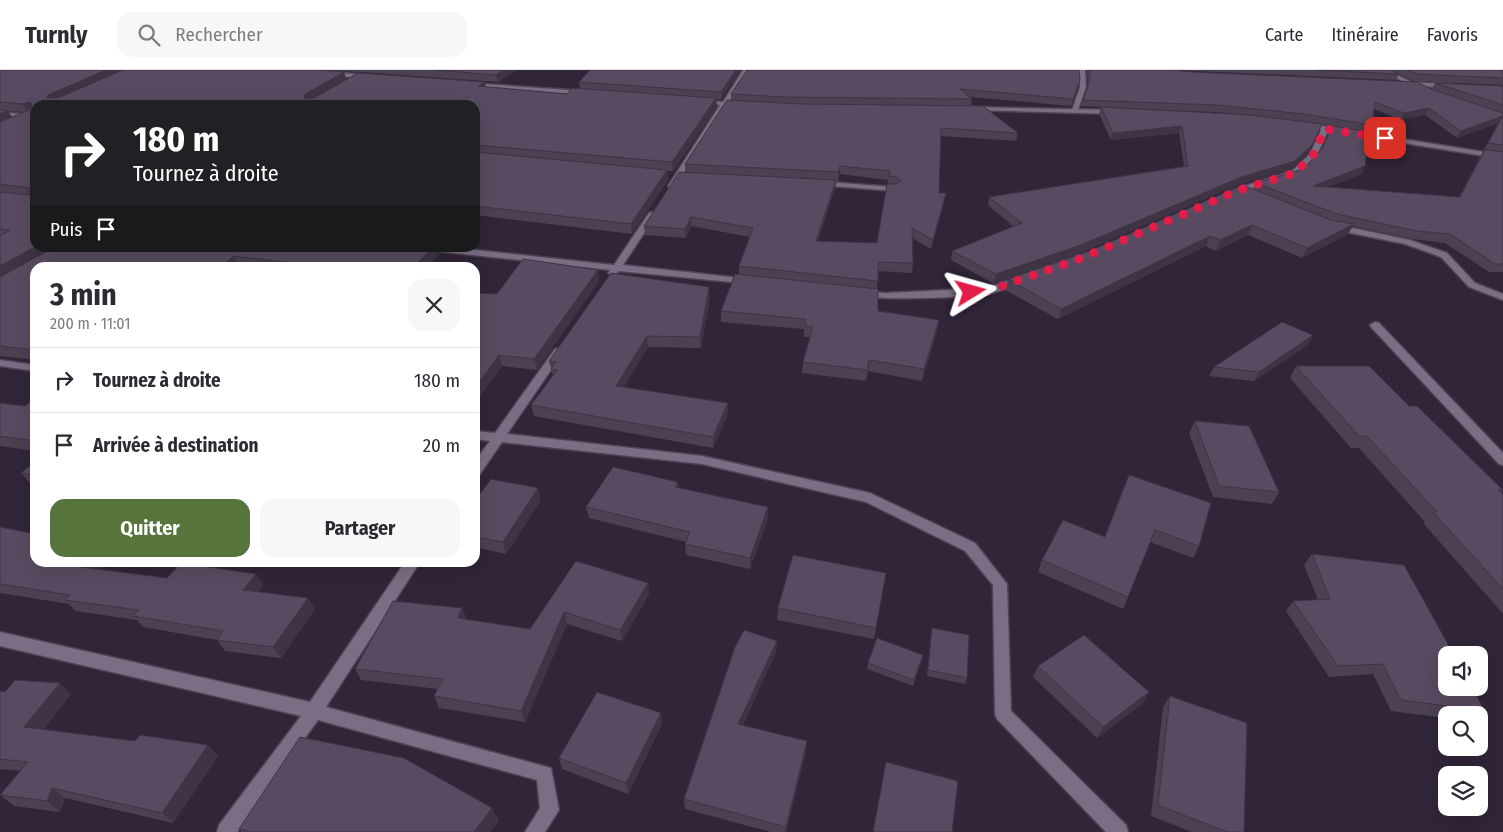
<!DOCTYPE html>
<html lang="fr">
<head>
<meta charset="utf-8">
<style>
	:root { --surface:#fff; --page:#f7f7f7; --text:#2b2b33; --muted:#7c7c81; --line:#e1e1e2; --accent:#56743c }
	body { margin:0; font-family:"Fira Sans Condensed",sans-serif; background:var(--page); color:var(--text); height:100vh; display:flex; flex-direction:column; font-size:19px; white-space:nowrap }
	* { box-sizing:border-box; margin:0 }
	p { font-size:16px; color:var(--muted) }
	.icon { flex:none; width:28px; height:28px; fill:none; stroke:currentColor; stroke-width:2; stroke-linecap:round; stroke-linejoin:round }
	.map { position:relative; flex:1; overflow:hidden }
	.drawer { position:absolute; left:30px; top:192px; width:450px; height:305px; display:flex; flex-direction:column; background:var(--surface); border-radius:15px; box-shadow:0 5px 20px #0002 }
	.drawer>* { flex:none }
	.hud { position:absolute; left:30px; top:30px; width:450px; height:152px; border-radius:15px; box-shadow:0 5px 20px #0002; background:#202124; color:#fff; overflow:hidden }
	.tools { position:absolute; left:1438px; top:576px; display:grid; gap:10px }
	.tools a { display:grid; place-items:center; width:50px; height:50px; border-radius:10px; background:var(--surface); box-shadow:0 5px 20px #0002; font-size:25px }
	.pin { position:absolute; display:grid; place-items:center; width:42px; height:42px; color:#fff; margin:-21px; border-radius:10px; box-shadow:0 2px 8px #0006 }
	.me { position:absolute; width:55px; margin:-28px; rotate:82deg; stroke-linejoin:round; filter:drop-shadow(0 0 4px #0008) }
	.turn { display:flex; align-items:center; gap:18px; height:105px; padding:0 20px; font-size:22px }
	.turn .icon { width:65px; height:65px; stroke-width:2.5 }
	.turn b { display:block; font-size:35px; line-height:42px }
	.then { display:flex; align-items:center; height:48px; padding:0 20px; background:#0003; gap:10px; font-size:19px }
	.round { display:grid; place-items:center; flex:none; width:52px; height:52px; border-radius:15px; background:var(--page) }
	.summary { display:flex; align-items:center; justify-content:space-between; height:85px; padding:0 20px }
	h1 { font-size:30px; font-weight:700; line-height:38px }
	.cta { display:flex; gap:10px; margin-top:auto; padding:10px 20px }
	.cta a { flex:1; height:58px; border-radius:15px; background:var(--accent); color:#fff; font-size:20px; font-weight:700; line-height:58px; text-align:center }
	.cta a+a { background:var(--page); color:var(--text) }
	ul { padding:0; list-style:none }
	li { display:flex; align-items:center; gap:15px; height:65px; padding:0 20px; border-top:1px solid var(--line) }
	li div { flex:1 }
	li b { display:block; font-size:19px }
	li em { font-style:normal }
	header { display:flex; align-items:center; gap:30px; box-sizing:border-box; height:70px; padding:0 25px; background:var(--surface); border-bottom:1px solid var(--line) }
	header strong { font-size:24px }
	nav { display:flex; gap:28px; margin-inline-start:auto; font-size:18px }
	.search { width:350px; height:45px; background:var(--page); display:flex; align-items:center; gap:12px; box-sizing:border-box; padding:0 18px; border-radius:15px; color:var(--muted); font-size:19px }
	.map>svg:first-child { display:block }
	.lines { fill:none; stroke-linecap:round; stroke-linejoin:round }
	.lane-casing { stroke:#4d4353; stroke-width:3 }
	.street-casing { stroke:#4d4353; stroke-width:3 }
	.lane { fill:#7b6e84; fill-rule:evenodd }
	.street { fill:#7b6e84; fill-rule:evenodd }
	.wall { fill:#4c4053; fill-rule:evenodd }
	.shaded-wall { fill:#3e3444 }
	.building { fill:#584b61; stroke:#3e3444 }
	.route { stroke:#e11d48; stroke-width:9; stroke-dasharray:0 16.2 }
</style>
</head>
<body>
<header>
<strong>Turnly</strong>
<div class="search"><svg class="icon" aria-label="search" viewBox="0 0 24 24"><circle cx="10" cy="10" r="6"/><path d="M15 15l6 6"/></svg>Rechercher</div>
<nav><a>Carte</a><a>Itinéraire</a><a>Favoris</a></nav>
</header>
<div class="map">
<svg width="1503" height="762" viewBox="0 0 1503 762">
	<rect width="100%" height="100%" fill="#312539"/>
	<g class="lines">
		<g class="lane-casing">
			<path id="lane" d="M1079,0H1085L1086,17L1078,40L1075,42L1072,40L1080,17Z
				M1379,0H1387L1426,19L1421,20Z"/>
		</g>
		<g class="street-casing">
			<path id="street" d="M743,0H749L729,32L744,35L741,37L726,36L675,118H669L668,116L720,35L698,32L701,30L723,32Z
				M327,2L370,5L373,7L370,9L325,5Z
				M1406,12L1451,14L1454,16L1451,18L1404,15V13Z
				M469,13L584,21L587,23L584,25L467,16V14Z
				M971,37L1116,40L1119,42L1116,44L969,40L968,39Z
				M0,42L35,45V49L0,46Z
				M1303,53L1503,85V89L1328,61L1317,85L1298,105L1235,125H1229V121L1292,101L1310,84L1321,60L1301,56L1300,55Z
				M816,111L894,117L898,119L894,121L819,115H816Z
				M652,142L656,145L623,195L749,209L752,210V214L619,201L613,206L608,203L610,200L436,181L431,178H457L614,195L649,143Z
				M1334,154L1410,170L1447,183L1475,213L1503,224V230L1469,217L1441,187L1405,174L1331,159L1330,157Z
				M1022,206L1025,207V211C1014,215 1001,221 989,224C972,227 865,232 856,224L861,221L885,223L987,218Z
				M1375,252L1379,253L1503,383V395L1499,394L1371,257L1370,255Z
				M559,278L564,281L507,364L702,386L870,423L975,473L1007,514L1011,641L1126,755L1128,762H1106L997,649L995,644L993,515L965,481L866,432L702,394L502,372L480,404L475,405V391L490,371L475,369V361L495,363L555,279Z
				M0,290L35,295V301L0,296Z
				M405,492H420L326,637L551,698L559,740L545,762H525L540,738L537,710L318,650L237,762H217L219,755L301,646L0,576V562L310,632Z"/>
		</g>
		<use href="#lane" class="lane"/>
		<use href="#street" class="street"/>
	</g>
	<path class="wall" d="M0,0H517L498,12L360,2L342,1L344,2L346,9L333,18L486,17L567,24L580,19L579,12L741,0L721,29H716L717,37L673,101H667L668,110L632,164L475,145V35H35V178L440,183L426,198H247L239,196L35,198V290L0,286ZM8,41L25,42L12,47Z
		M1087,0H1172L1192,2L1432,19L1435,13L1503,16V202H1489L1445,173L1413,169L1353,156L1348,164L1302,188L1248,165L1216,181L1206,176L1058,249L1005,220L1008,209L1089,181L1253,119L1256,113L1303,99L1321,80L1332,56L1322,54L1308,83L1291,99L1235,116L1078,184L994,214L951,190L952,181L1014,157L988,135L989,127L1184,96L1179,63L1111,70L1099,44L1101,37L1081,36L1088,16ZM1132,39L1215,42L1234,44ZM1374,39L1401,50L1425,45L1457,68L1498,53L1459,127L1327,117L1362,104L1365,96L1368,62L1372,55Z
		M1173,0H1503V15L1414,11L1399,4L1396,10Z
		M1078,17L1071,36L970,27L972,29L971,35L1018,63L1016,71L941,66L939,123L944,132L931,179L912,168L913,193L912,203L878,201L877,219L878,241L937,261L922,311L868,301L866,311L802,303L803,292L810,267H804V259L721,252V241L739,204V196L750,167L691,156L686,168L645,165L644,156L685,102V94L731,30V24ZM840,104L888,110L877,173L818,171L835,118L836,111H838Z
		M598,200L599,211L537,300L502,296L475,333L497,224Z
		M710,228L701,278L648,277L624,317L728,333V344L713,378L534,346L531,335L553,306L549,291Z
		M1313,265L1308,275L1254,311L1209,306L1214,297Z
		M1296,296L1409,336L1503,420L1501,423L1503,425V544L1424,454L1425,452L1359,378H1351L1290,308Z
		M35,329V381L0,376V333L25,336Z
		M1195,351L1279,422L1272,434L1213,427L1189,363Z
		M35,392V415L31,414L21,403Z
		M678,412V418L768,448L750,499L686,485L685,474L686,472L589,448L586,437Z
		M1124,416L1199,476L1193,488L1150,472L1128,527L1123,539L1038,502L1042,490L1105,467Z
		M541,430L506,484L475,477V431Z
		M0,457L35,492H106L100,499L167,508L256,504L263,515L258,522L315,539L281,588L225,581L217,570L143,557L137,550L75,541L69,534L0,523Z
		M1312,484L1485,641L1479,647V645H1446V648L1391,641L1373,604L1329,607L1286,541L1293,531L1318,530L1304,495Z
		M576,491L648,513L649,524L622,571L567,554L525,652L439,638L434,626L438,619L361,610L355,599L462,538L467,550L530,559Z
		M886,503L874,569L777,550L778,538Z
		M932,558L967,608L965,614L927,606L931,564Z
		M777,571L776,582L743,655L806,681L786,762H771L685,739L684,729Z
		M923,585L913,616L867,599L868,593Z
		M1038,596L1149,622L1143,633L1097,668L1033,607Z
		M0,621L5,622L71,624L44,659L218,686L173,753L65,728L60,742L14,736L0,725L21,701L0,699Z
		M1170,626L1244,762H1192L1151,746L1163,637Z
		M662,654L628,724L562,699L559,688Z
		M499,751L490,762H241L239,759Z"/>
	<path class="shaded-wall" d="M106,0H127L52,35L47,28L48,25Z
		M503,0H517L498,12L496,5Z
		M736,0H741L721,29V22Z
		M344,2L346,9L307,33L304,25Z
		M485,12L486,20L478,16Z
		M716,28L717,37L673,101L672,92Z
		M30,32L34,40L28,42L23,34Z
		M1429,38L1425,45L1401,50L1404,43Z
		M8,41L13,49L0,54V44Z
		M1503,46L1498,53L1457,68L1461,61Z
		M1182,56L1179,63L1111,70L1113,63Z
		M1312,75L1308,83L1291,99L1235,116L1078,184L994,214L996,204L1239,108Z
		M840,96V104L838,111V102Z
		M1365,96L1362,104L1309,124L1313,116Z
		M667,100L668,110L632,164L631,154Z
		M836,110L835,118L815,180L816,171Z
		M946,123L944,132L931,179L933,170Z
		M691,147V156L686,168L685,159Z
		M1354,154L1348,164L1302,188L1307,178Z
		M1252,155L1248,165L1216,181L1220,170Z
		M1210,166L1206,176L1058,249L1061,239Z
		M35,177V178H58L0,210V196Z
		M433,178H438L440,183L426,198H412Z
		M234,186L239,196L237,198H220Z
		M598,200L599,211L537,300L534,289Z
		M709,217L710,228L701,278L700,267Z
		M939,250L937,261L922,311L924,299Z
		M1313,265L1308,275L1254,311L1259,302Z
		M647,266L648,277L618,327L616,316Z
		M499,285L502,296L475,333V318Z
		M728,333V344L713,378V367Z
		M538,418L541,430L506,484L503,472Z
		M768,437V448L750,499V488Z
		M85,492H106L91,508L81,497Z
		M256,504L263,515L251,531L243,520Z
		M648,513L649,524L622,571L620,560Z
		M308,528L315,539L281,588L273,577Z
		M462,538L467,550L458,548Z
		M564,542L567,554L525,652L521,641Z
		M777,571L776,582L739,664L738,654Z
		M60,613L71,624L37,668L24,657Z
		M1149,622L1143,633L1097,668L1103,657Z
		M661,643L662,654L628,724L626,713Z
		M807,671L806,681L786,762H785L786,757Z
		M208,675L218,686L173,753L162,743Z
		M52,718L65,728L60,742L47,731Z
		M492,738L499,751L490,762H474Z"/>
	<path class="building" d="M0,0H106L48,25L47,28H58L123,0H321L344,2L304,25L305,29L314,28L358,3L485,12L478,16L567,24L572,18L716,28L672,92L475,75V35H35V177L0,196V166L10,160L0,159V122L30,125L29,118L0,114V52L31,39L32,34L30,32L23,34L0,32Z
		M435,0H503L496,5Z
		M590,0H736L721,22L579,12Z
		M747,0H1079L1080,10L1073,29L960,19L972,29L784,27L731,24Z
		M1089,0H1172L1192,2L1417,12L1431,19L1503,43V75L1488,73L1503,46L1461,61L1429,38L1404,43L1375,32L1372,55L1304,44L1218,35L1083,30L1090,10Z
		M1317,0H1391L1399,4Z
		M1408,0H1503V8L1417,4Z
		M1435,13L1503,16V35Z
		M727,30L801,34L983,36L1018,63L941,58L939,123H946L933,170L912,158L913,193L878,192V211L739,196L753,158L691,147L685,159L644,156L679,102L836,110L816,171L877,173L887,114H895L901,111L896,107L889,106L890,101L840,96L838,102L685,94Z
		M1101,37L1250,45L1322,54L1312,75L1295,91L1239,108L1081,175L996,204L952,181L1022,153L989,127L1188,96L1182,56L1113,63Z
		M0,40L8,41L0,44Z
		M1332,56L1370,62L1365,96L1313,116L1460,127L1485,80L1503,82V194H1495L1450,164L1417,161L1337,144L1256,113L1303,99L1322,79Z
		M475,82L667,100L631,154L475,136Z
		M1243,115L1331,150L1354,154L1307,178L1252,155L1220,170L1210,166L1061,239L1008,209L1089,181Z
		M53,178H433L412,198H332L234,186L220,198H35V280L0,276V207Z
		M523,189L598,200L534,289L499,285L475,318V223L497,224Z
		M611,203L709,217L700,267L647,266L616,316L728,333L713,367L531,335L557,300L551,299L556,292L549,291Z
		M735,204L878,219V241L939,250L924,299L869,290L867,300L803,292L813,257L805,256L806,249L721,241Z
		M1282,252L1313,265L1259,302L1214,297Z
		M1296,296H1369L1409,336H1417L1503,420H1498L1503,425V519L1433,442H1437L1367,366H1359Z
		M35,329V371L0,366V333L25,336Z
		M1195,351L1249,356L1279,422L1219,416Z
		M35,392V405L21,403Z
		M613,397L678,412L675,417L768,437L750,488L685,474L690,462L586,437Z
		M1129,405L1211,433L1199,476L1155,460L1128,527L1042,490L1063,450L1105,467Z
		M491,409L538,418L503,472L475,467V431Z
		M0,457L35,464V492H85L81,497L167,508L181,493L256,504L243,520L308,528L273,577L217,570L223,561L133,546L138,540L65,530L70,525L0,514Z
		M1312,484L1404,495L1454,585H1446V618H1472L1485,641L1401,630L1383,594L1338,596L1293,531L1330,529Z
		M793,485L886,503L876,558L778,538Z
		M576,491L648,513L620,560L564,542L521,641L434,626L443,609L355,599L393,531L462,538L458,548L530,559Z
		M932,558L969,565L967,608L928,600Z
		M744,560L777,571L738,654L807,671L786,757L684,729L735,577Z
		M1084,565L1149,622L1103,657L1038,596Z
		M877,568L923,585L914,610L868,593Z
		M15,610L60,613L24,657L135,671L140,665L208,675L162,743L52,718L47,731L0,725L28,692L0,689V621L5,622Z
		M597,622L661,643L626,713L559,688Z
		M1170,626L1247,653L1244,762H1227L1158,735Z
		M300,667L404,688L492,738L474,762H251L239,759Z
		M886,692L958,711L952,762H873Z"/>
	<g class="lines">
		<path class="route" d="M971,222L988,221L1082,188L1239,120L1295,103L1313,85L1325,59L1385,68"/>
	</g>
</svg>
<div class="tools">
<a><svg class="icon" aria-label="sound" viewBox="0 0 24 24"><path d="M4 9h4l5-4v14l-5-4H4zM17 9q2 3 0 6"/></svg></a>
<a><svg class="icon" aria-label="search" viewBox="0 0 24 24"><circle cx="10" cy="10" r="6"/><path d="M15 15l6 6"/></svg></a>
<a><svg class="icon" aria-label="layers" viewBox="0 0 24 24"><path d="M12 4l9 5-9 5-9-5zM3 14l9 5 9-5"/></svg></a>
</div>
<div class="pin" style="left:1385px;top:68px;background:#d93025"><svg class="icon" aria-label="arrive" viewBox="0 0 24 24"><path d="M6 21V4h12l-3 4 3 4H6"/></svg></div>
<svg class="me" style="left:971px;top:222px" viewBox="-20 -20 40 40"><path d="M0-17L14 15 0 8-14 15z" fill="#e11d48" stroke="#fff" stroke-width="4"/></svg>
<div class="hud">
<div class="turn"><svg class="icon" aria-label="right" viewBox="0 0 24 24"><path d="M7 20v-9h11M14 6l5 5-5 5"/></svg><div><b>180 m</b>Tournez à droite</div></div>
<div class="then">Puis<svg class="icon" aria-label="arrive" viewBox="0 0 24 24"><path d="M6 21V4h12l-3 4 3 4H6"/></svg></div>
</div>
<section class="drawer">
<div class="summary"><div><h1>3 min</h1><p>200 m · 11:01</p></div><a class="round"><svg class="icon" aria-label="close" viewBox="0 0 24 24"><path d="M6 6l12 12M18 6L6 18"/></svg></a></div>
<ul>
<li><svg class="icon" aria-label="right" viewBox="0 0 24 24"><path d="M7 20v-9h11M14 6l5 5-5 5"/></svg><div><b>Tournez à droite</b></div><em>180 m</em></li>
<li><svg class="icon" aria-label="arrive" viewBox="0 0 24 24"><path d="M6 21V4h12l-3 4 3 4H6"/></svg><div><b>Arrivée à destination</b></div><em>20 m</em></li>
</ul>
<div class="cta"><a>Quitter</a><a>Partager</a></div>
</section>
</div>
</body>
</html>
